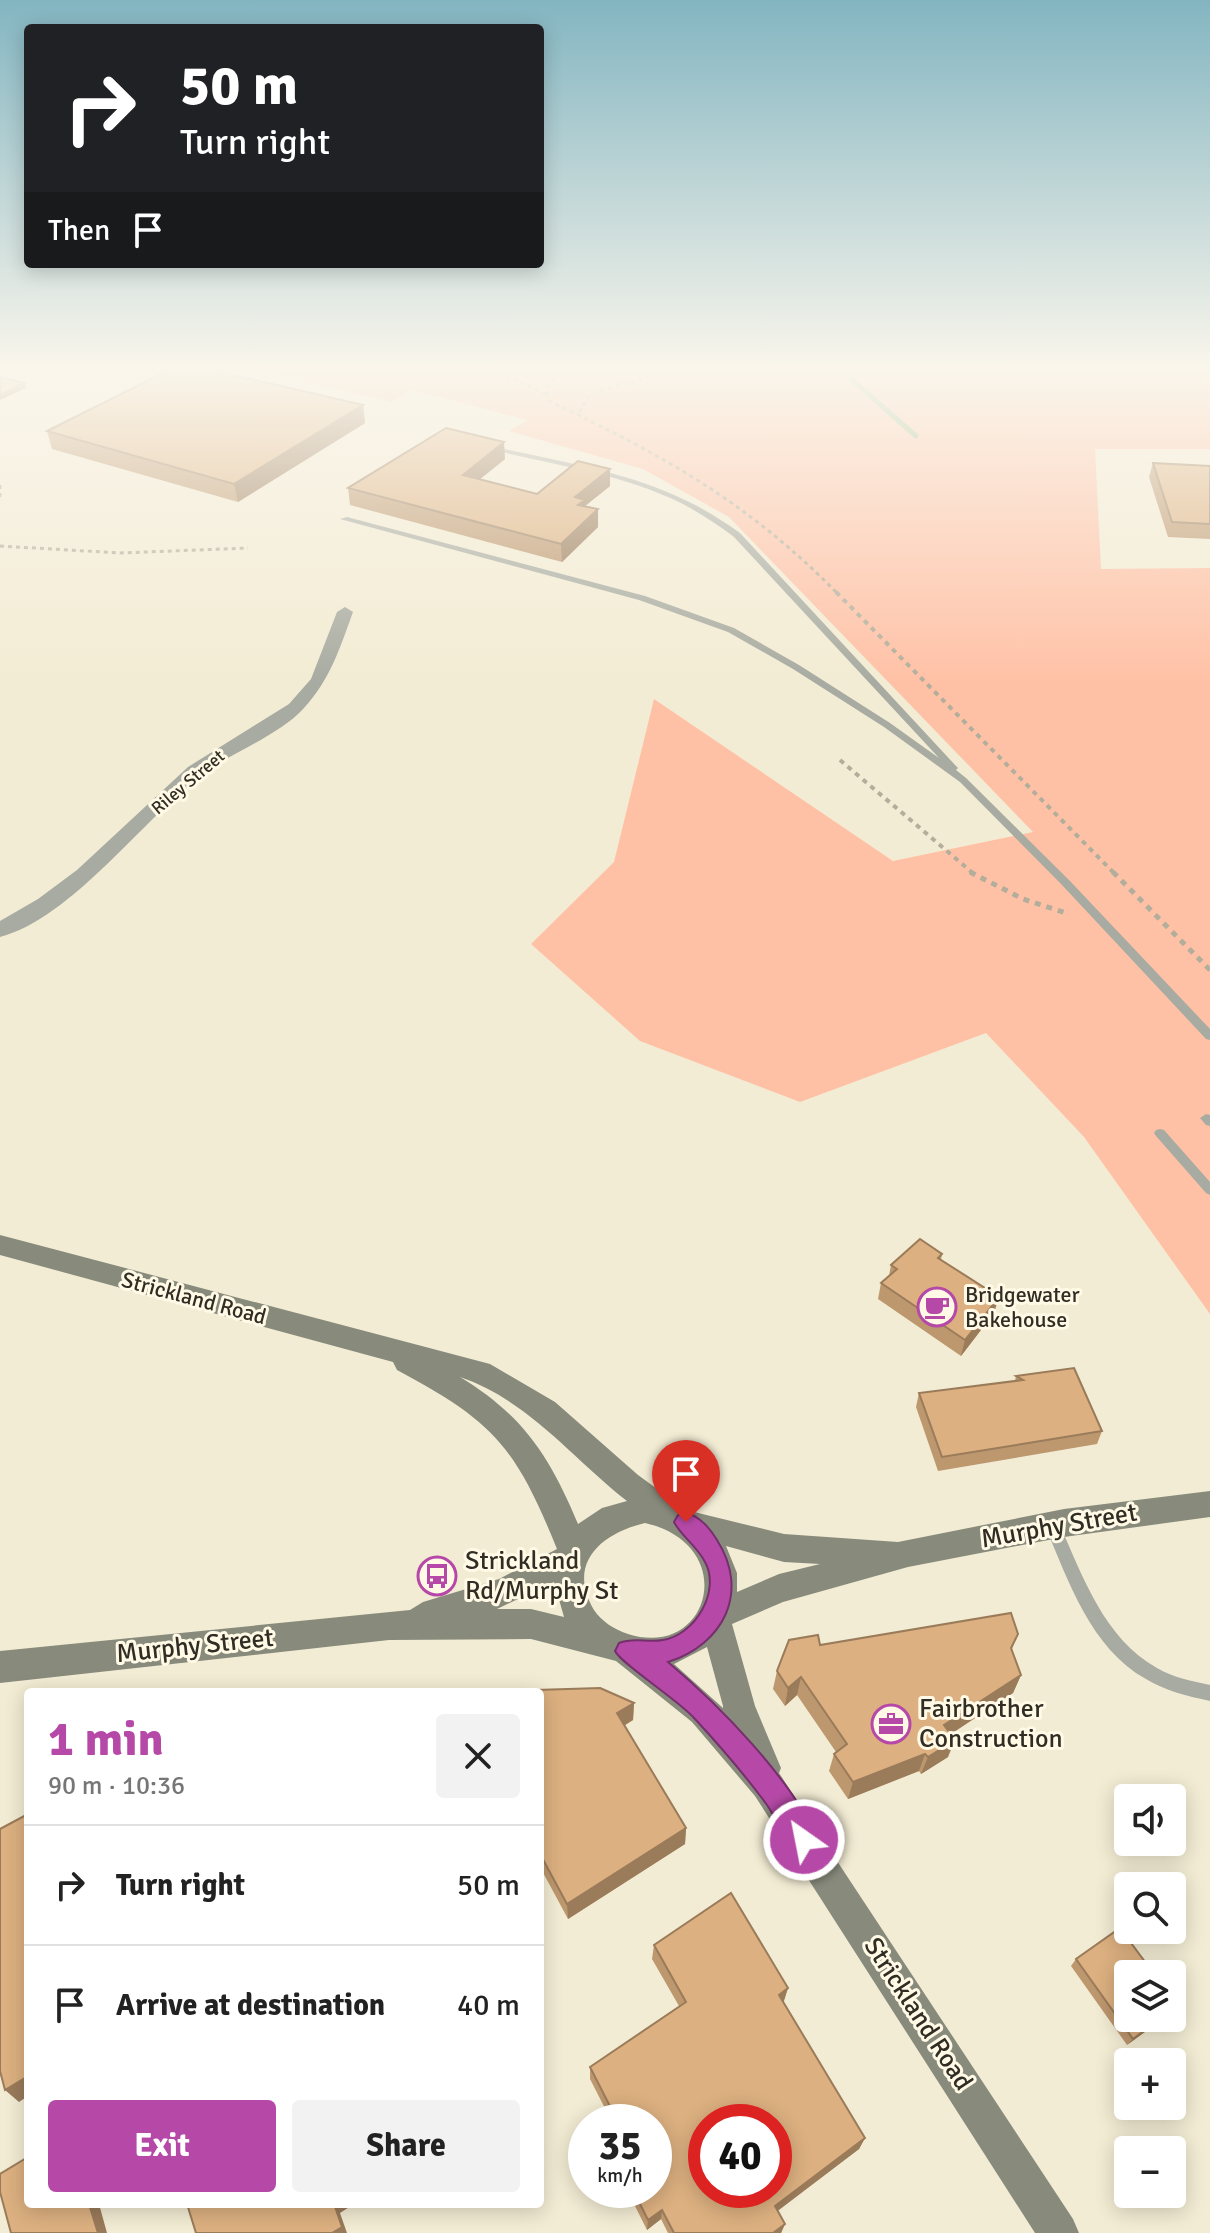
<!DOCTYPE html>
<html lang="en">
<head>
<meta charset="utf-8">
<style>
	:root { --surface:#fff; --page:#f2f2f2; --text:#222; --muted:#767676; --line:#e0e0e0; --accent:#b649a7 }
	body { margin:0; font-family:Signika,sans-serif; background:var(--page); color:var(--text); height:100vh; display:flex; flex-direction:column; font-size:30px; white-space:nowrap }
	* { box-sizing:border-box; margin:0 }
	p { font-size:26px; color:var(--muted) }
	.icon { flex:none; width:44px; height:44px; fill:none; stroke:currentColor; stroke-width:2; stroke-linecap:round; stroke-linejoin:round }
	.map { position:relative; flex:1; overflow:hidden }
	.side { position:absolute; left:24px; top:1688px; width:520px; height:520px; display:flex; flex-direction:column; background:var(--surface); border-radius:8px; box-shadow:0 4px 20px #0003 }
	.side>* { flex:none }
	.hud { position:absolute; left:24px; top:24px; width:520px; height:244px; border-radius:8px; box-shadow:0 4px 20px #0003; background:#202124; color:#fff; overflow:hidden }
	.tools { position:absolute; left:1114px; top:1784px; display:grid; gap:16px }
	.tools a { display:grid; place-items:center; width:72px; height:72px; border-radius:8px; background:var(--surface); box-shadow:0 4px 20px #0003; font-size:40px }
	.speed { position:absolute; left:568px; top:2104px; display:flex; gap:16px; font-size:40px; font-weight:700; text-align:center }
	.speed>* { display:grid; place-content:center; width:104px; height:104px; border-radius:50%; background:var(--surface); box-shadow:0 4px 20px #0003; line-height:1 }
	.speed small { font-size:20px; font-weight:400 }
	.speed .limit { border:12px solid #d22; background:#fff; color:#111 }
	.pin { position:absolute; display:grid; place-items:center; width:68px; height:68px; color:#fff; margin:-82px -34px; border-radius:50% 50% 50% 0; rotate:-45deg; box-shadow:0 0 8px #0007 }
	.pin .icon { rotate:45deg }
	.me { position:absolute; width:88px; margin:-44px; rotate:327deg; stroke-linejoin:round; filter:drop-shadow(0 0 6px #0008) }
	.turn { display:flex; align-items:center; gap:28px; height:168px; padding:0 24px; font-size:36px }
	.turn .icon { width:104px; height:104px; stroke-width:2.5 }
	.turn b { display:block; font-size:56px; line-height:68px }
	.then { display:flex; align-items:center; height:76px; padding:0 24px; background:#0003; gap:16px; font-size:30px }
	.round { display:grid; place-items:center; flex:none; width:84px; height:84px; border-radius:8px; background:var(--page) }
	.summary { display:flex; align-items:center; justify-content:space-between; height:136px; padding:0 24px }
	h1 { font-size:48px; font-weight:700; line-height:60px; color:var(--accent) }
	.button { display:flex; gap:16px; margin-top:auto; padding:16px 24px }
	.button a { flex:1; height:92px; border-radius:8px; background:var(--accent); color:#fff; font-size:32px; font-weight:700; line-height:92px; text-align:center }
	.button a+a { background:var(--page); color:var(--text) }
	ul { padding:0; list-style:none }
	li { display:flex; align-items:center; gap:24px; height:120px; padding:0 24px; border-top:2px solid var(--line) }
	li div { flex:1 }
	li b { display:block; font-size:30px }
	li em { font-style:normal }
	.map>svg:first-child { display:block }
	.green { fill:#ffc1a6 }
	.lines { fill:none; stroke-linecap:round; stroke-linejoin:round }
	.stream { stroke:#8db686; stroke-width:5 }
	.path-far2 { stroke:#b3ae9b; stroke-width:3; stroke-dasharray:4 4; stroke-linecap:butt }
	.path-far1 { stroke:#b3ae9b; stroke-width:4; stroke-dasharray:5 5; stroke-linecap:butt }
	.path { stroke:#b3ae9b; stroke-width:5; stroke-dasharray:6 6; stroke-linecap:butt }
	.lane { fill:#a8aba1; fill-rule:evenodd }
	.street { fill:#a8aba1; fill-rule:evenodd }
	.secondary { fill:#888b7c; fill-rule:evenodd }
	.wall { fill:#bd976e }
	.shaded-wall { fill:#9a7b5a }
	.building { fill:#dcb080; stroke:#9a7b5a; stroke-width:2; fill-rule:evenodd }
	.route { fill:#b649a7; stroke:#762f6d; stroke-width:2 }
	.labels { text-anchor:middle; dominant-baseline:central; stroke-width:6; stroke-linejoin:round; paint-order:stroke }
	.far-street-label { font-size:18px; fill:#302d24; stroke:#fff9e6 }
	.poi-label { font-size:22px; fill:#302d24; stroke:#fff9e6; text-anchor:start }
	.street-label { font-size:22px; fill:#302d24; stroke:#fff9e6 }
	.near-street-label { font-size:26px; fill:#302d24; stroke:#fff9e6 }
	.near-poi-label { font-size:26px; fill:#302d24; stroke:#fff9e6; text-anchor:start }
</style>
</head>
<body>
<div class="map">
<svg width="1210" height="2233" viewBox="0 0 1210 2233">
	<rect width="100%" height="100%" fill="#f3ecd4"/>
	<path class="green" d="M261,371H1210V449H1095L1101,569L1210,568V1314L1084,1137L986,1033L800,1102L640,1041L531,944L614,862L654,699L893,861L1033,832L729,517L643,469L509,431L528,420L411,390L392,402Z"/>
	<g class="lines">
		<path class="stream" d="M842,371L916,436"/>
		<path class="path-far2" d="M474,371L513,379L546,394
			M558,371L547,391L549,401C663,455 749,503 838,594
			M579,412L591,393L672,371
			M0,485V500
			M0,546L120,553L248,548"/>
		<path class="path-far1" d="M836,592L1115,874
			M840,760L974,874"/>
		<path class="path" d="M970,872L1023,899L1069,914
			M1113,872L1210,970"/>
		<path class="lane" d="M491,446C556,461 627,471 687,501C706,510 723,521 740,533L956,766L958,768L956,770L966,778L1070,881L1210,1029V1040L1206,1039L1062,885L960,782L884,727L793,669L728,632L639,600L340,519L347,517L645,596L734,628L799,665L890,723L939,758L734,537C717,524 700,513 681,503C622,474 553,465 489,449V447Z
			M1206,1114L1210,1115V1126L1206,1125L1200,1118Z
			M1160,1129L1164,1130L1210,1182V1195L1206,1193L1156,1136L1154,1133L1156,1130Z
			M1053,1519L1058,1521C1082,1574 1103,1638 1157,1668C1174,1678 1192,1681 1210,1685V1701C1187,1696 1166,1691 1146,1679C1091,1649 1068,1580 1045,1526L1048,1521Z"/>
		<path class="street" d="M345,607L353,612C340,648 330,680 304,708C280,735 232,752 203,774C143,819 72,918 0,937V921L38,899L77,870L188,767L289,704L311,679L337,612Z"/>
		<path class="secondary" d="M0,1235L490,1364L555,1402L638,1475L686,1510L784,1534L898,1542L1064,1509L1210,1491V1517L1064,1537L908,1567L783,1602L732,1624L755,1706L781,1768L779,1773L1073,2219L1079,2233H1035L755,1796L692,1722L616,1661L531,1639L389,1640L0,1683V1651L410,1610L423,1602L499,1579L557,1549C516,1448 495,1422 397,1370L393,1362L0,1255ZM460,1377C528,1400 572,1458 627,1501L602,1508L578,1524C550,1457 523,1415 460,1377ZM645,1523C741,1545 710,1660 628,1634C615,1630 601,1621 594,1610C566,1563 602,1533 645,1523ZM726,1546L784,1562L820,1564L779,1574L737,1592V1573ZM554,1582L564,1617L531,1609H497ZM707,1647L723,1706V1708L674,1664Z"/>
	</g>
	<path class="wall" d="M363,405L365,423L238,502L52,449L47,431Z
		M505,459L480,479L537,494L610,486L585,506L598,509V527L562,562L350,505L348,488Z
		M1153,463L1210,466V539L1168,537L1149,477Z
		M942,1254L941,1260L994,1313L961,1356L878,1299L881,1283L889,1276L891,1265Z
		M1016,1376L1102,1431L1097,1444L938,1471L916,1407L919,1393L1015,1381Z
		M1018,1634L1012,1649L1021,1675L1013,1693L951,1734L948,1757L921,1774L919,1771L848,1799L829,1771L834,1754L836,1752L797,1695L785,1706L773,1689L777,1671L820,1645Z
		M540,1692L634,1703L633,1720L624,1726L686,1828L685,1844L568,1919L540,1867Z
		M654,1945L788,1988L783,2002L865,2138L859,2149L777,2211L785,2224L781,2233H668L661,2219L647,2230L627,2190H654V2122H612L590,2079V2067L679,2006L652,1959Z
		M1076,1959L1128,2018H1164L1127,2045L1071,1966Z"/>
	<path class="shaded-wall" d="M25,383L26,388L0,400V395Z
		M363,405L365,423L238,502L234,484Z
		M504,442L505,459L464,492L463,475Z
		M610,469V486L585,506L586,517L578,523L575,497Z
		M598,509V527L562,562L561,544Z
		M999,1297L994,1313L961,1356L965,1340Z
		M1021,1675L1013,1693L937,1743L944,1725Z
		M801,1677L797,1695L785,1706L788,1688Z
		M634,1703L633,1720L616,1730L617,1713Z
		M955,1740L948,1757L921,1774L928,1757Z
		M925,1754L919,1771L848,1799L853,1782Z
		M686,1828L685,1844L568,1919L567,1904Z
		M788,1988L784,2001L775,2008L779,1995Z
		M1161,2018H1164L1127,2045L1133,2039Z
		M28,2076V2096L19,2102L5,2090Z
		M865,2138L859,2149L771,2216L775,2206Z
		M89,2204H99L107,2233H98Z
		M334,2204H354L340,2213L347,2233H332Z
		M662,2210L661,2219L647,2230L648,2220Z
		M785,2224L781,2233H773Z"/>
	<path class="building" d="M167,371H216L363,405L234,484L47,431Z
		M0,377L25,383L0,395Z
		M446,428L504,442L463,475L537,494L578,461L610,469L575,497L585,500L578,505L598,509L561,544L348,488Z
		M1153,463L1210,466V524L1172,522Z
		M920,1239L942,1254L938,1258L999,1297L965,1340L881,1283L897,1269L891,1265Z
		M1074,1368L1102,1431L942,1457L919,1393L1023,1380L1016,1376Z
		M1011,1613L1018,1634L1011,1648L1021,1675L944,1725L955,1740L928,1757L925,1754L853,1782L834,1754L847,1744L801,1677L788,1688L777,1671L789,1640L818,1635L820,1645Z
		M600,1688L634,1703L617,1713L686,1828L567,1904L540,1854V1692H536V1690Z
		M28,1814V2076L5,2090L0,2071V1829Z
		M731,1893L788,1988L779,1995L865,2138L775,2206L785,2224L773,2233H674L662,2210L648,2220L633,2190H654V2122H618L590,2067L686,2002L654,1945ZM706,2122H774V2190H706Z
		M1120,1928L1154,1974H1128V2018H1161L1133,2039L1076,1959Z
		M1172,1998L1178,2005L1172,2010Z
		M28,2157V2204H89L98,2233H11L0,2192V2174Z
		M187,2204H334L342,2227L332,2233H196Z"/>
	<linearGradient id="sky" x2="0" y2="1"><stop stop-color="#83b5c1"/><stop offset="0.54" stop-color="#faf6ec"/><stop offset="1" stop-color="#faf6ec" stop-opacity="0"/></linearGradient>
	<rect width="1210" height="683" fill="url(#sky)"/>
	<path class="route" d="M686,1512C701,1518 709,1527 717,1540C750,1592 724,1644 668,1662C718,1704 792,1779 818,1840L814,1849L804,1853C786,1845 778,1821 767,1805C745,1775 720,1746 695,1719C680,1701 621,1664 615,1651L619,1643C634,1637 648,1643 663,1640C695,1635 721,1591 705,1562C697,1546 681,1536 674,1522L678,1515Z"/>
	<defs>
		<g id="cafe-ring" transform="scale(2)"><circle r="9.5" fill="#fff9e6" stroke="#b649a7" stroke-width="1.5"/><path d="M-5.5-4.5H6V0H3Q3 3.5 0 3.5H-2.5Q-5.5 3.5-5.5 0ZM3-3.2v2h1.7v-2ZM-6 4.5H4V6H-6Z" fill="#b649a7"/></g>
		<g id="bus-ring" transform="scale(2)"><circle r="9.5" fill="#fff9e6" stroke="#b649a7" stroke-width="1.5"/><path d="M-5-6H5V4H4V6H2V4H-2V6H-4V4H-5ZM-3.5-4V0h7V-4ZM-3.5 1.2v1.5H-2V1.2ZM2 1.2v1.5H3.5V1.2Z" fill="#b649a7"/></g>
		<g id="office-ring" transform="scale(2)"><circle r="9.5" fill="#fff9e6" stroke="#b649a7" stroke-width="1.5"/><path d="M-6-3h4V-5.5h4V-3h4V5H-6ZM-1-4.5V-3h2v-1.5ZM-6 0V1H6V0Z" fill="#b649a7"/></g>
	</defs>
	<g fill-rule="evenodd">
		<use href="#cafe-ring" x="937" y="1307"/>
		<use href="#bus-ring" x="437" y="1576"/>
		<use href="#office-ring" x="891" y="1724"/>
	</g>
	<g class="labels">
		<g class="far-street-label">
			<text transform="translate(188 782) rotate(-40)">Riley Street</text>
		</g>
		<g class="poi-label">
			<text x="965" y="1294">Bridgewater<tspan x="965" dy="25">Bakehouse</tspan></text>
		</g>
		<g class="street-label">
			<text transform="translate(194 1298) rotate(15)">Strickland Road</text>
		</g>
		<g class="near-street-label">
			<text transform="translate(1059 1526) rotate(-10)">Murphy Street</text>
			<text transform="translate(195 1646) rotate(-6)">Murphy Street</text>
			<text transform="translate(918 2014) rotate(57)">Strickland Road</text>
		</g>
		<g class="near-poi-label">
			<text x="465" y="1561">Strickland<tspan x="465" dy="30">Rd/Murphy St</tspan></text>
			<text x="919" y="1709">Fairbrother<tspan x="919" dy="30">Construction</tspan></text>
		</g>
	</g>
</svg>
<div class="tools">
<a><svg class="icon" aria-label="sound" viewBox="0 0 24 24"><path d="M4 9h4l5-4v14l-5-4H4zM17 9q2 3 0 6"/></svg></a>
<a><svg class="icon" aria-label="search" viewBox="0 0 24 24"><circle cx="10" cy="10" r="6"/><path d="M15 15l6 6"/></svg></a>
<a><svg class="icon" aria-label="layers" viewBox="0 0 24 24"><path d="M12 4l9 5-9 5-9-5zM3 14l9 5 9-5"/></svg></a>
<a>+</a>
<a>−</a>
</div>
<div class="speed"><div>35<small>km/h</small></div><div class="limit">40</div></div>
<div class="pin" style="left:686px;top:1522px;background:#d93025"><svg class="icon" aria-label="arrive" viewBox="0 0 24 24"><path d="M6 21V4h12l-3 4 3 4H6"/></svg></div>
<svg class="me" style="left:804px;top:1840px" viewBox="-20 -20 40 40"><circle r="17" fill="#b649a7" stroke="#fff" stroke-width="3"/><path d="M0-11L8 9 0 5-8 9z" fill="#fff"/></svg>
<div class="hud">
<div class="turn"><svg class="icon" aria-label="right" viewBox="0 0 24 24"><path d="M7 20v-9h11M14 6l5 5-5 5"/></svg><div><b>50 m</b>Turn right</div></div>
<div class="then">Then<svg class="icon" aria-label="arrive" viewBox="0 0 24 24"><path d="M6 21V4h12l-3 4 3 4H6"/></svg></div>
</div>
<section class="side">
<div class="summary"><div><h1>1 min</h1><p>90 m · 10:36</p></div><a class="round"><svg class="icon" aria-label="close" viewBox="0 0 24 24"><path d="M6 6l12 12M18 6L6 18"/></svg></a></div>
<ul>
<li><svg class="icon" aria-label="right" viewBox="0 0 24 24"><path d="M7 20v-9h11M14 6l5 5-5 5"/></svg><div><b>Turn right</b></div><em>50 m</em></li>
<li><svg class="icon" aria-label="arrive" viewBox="0 0 24 24"><path d="M6 21V4h12l-3 4 3 4H6"/></svg><div><b>Arrive at destination</b></div><em>40 m</em></li>
</ul>
<div class="button"><a>Exit</a><a>Share</a></div>
</section>
</div>
</body>
</html>
